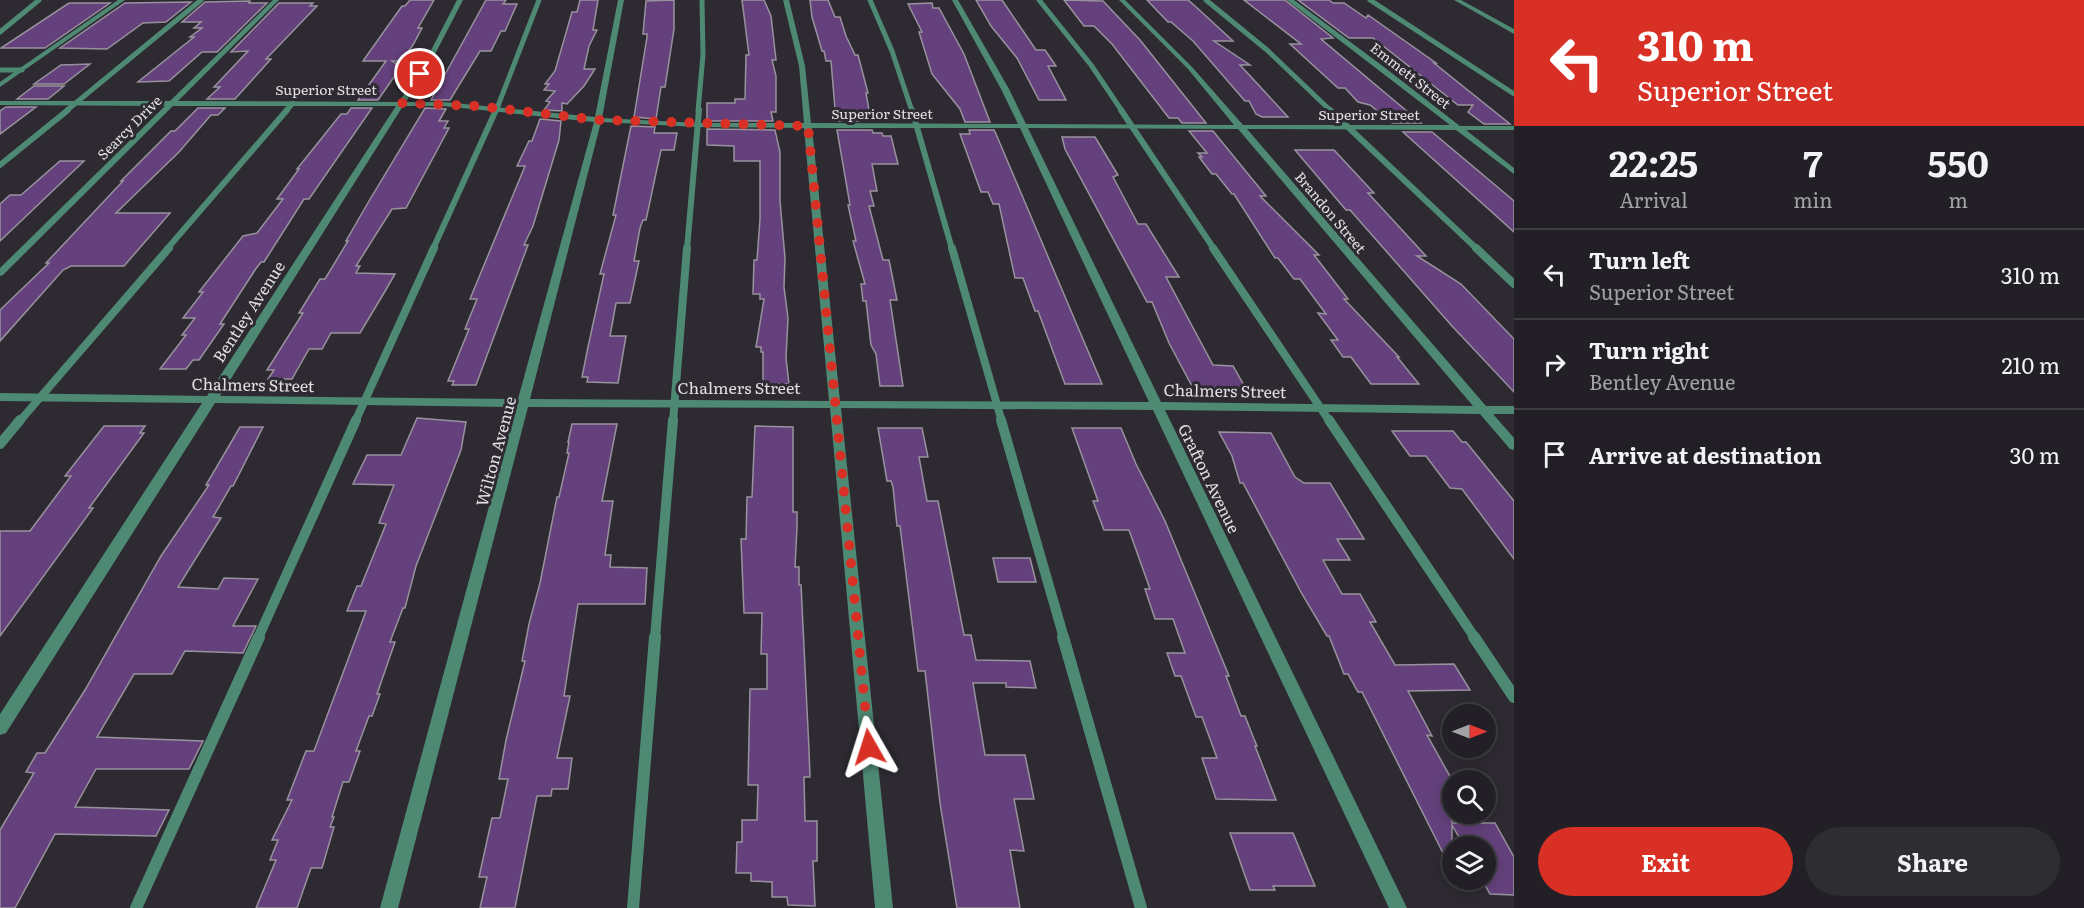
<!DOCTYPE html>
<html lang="en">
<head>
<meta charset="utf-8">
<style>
	:root { --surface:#222026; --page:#2e2d32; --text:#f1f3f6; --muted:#a2a3a7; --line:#3f3e43; --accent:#d93025 }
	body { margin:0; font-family:Literata,serif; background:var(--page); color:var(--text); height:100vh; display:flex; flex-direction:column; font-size:22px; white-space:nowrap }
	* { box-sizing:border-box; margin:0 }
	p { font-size:20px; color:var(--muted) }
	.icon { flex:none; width:33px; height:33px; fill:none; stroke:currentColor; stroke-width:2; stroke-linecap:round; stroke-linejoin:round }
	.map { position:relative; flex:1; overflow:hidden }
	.drawer { display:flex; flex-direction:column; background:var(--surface); width:570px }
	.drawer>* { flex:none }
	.banner { background:#d93025; color:#fff; overflow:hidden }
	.needle { width:39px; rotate:90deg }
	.fabs { position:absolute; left:1442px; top:704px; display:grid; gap:12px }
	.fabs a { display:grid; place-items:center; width:54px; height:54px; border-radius:50%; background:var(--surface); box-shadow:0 3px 15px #0003,0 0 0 2px var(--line); font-size:30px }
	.pin { position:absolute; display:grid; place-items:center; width:51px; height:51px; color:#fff; margin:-26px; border:3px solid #fff; border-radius:50%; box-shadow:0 2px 6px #0007 }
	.me { position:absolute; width:66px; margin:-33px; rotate:354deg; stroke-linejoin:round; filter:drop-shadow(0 0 4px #0008) }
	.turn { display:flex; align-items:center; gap:21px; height:126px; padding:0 24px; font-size:27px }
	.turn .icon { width:78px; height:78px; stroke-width:2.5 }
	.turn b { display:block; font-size:42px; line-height:51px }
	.eta { display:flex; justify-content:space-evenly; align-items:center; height:102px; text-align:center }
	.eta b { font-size:36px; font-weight:700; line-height:42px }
	.action { display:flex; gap:12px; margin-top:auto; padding:12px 24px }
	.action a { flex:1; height:69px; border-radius:36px; background:var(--accent); color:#fff; font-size:24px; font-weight:700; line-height:69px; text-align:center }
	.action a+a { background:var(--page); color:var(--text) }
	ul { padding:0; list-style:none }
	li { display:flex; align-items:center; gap:18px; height:90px; padding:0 24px; border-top:2px solid var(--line) }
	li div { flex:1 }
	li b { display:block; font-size:22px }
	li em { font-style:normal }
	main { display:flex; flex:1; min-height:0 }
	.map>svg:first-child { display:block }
	.building { fill:#64417c; stroke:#98929d; stroke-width:1.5 }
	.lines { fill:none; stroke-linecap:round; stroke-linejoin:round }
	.service-far4 { stroke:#4d8973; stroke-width:5 }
	.service-far3 { stroke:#4d8973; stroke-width:6 }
	.service-far2 { stroke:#4d8973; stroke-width:8 }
	.service-far1 { stroke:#4d8973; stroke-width:10 }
	.service { stroke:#4d8973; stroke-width:12 }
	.minor { fill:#4d8973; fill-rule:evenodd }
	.tertiary { fill:#4d8973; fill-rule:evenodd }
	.route { stroke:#d93025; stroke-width:10; stroke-dasharray:0 18 }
	.labels { text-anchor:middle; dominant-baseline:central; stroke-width:6; stroke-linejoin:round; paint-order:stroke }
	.far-street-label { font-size:14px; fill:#e2dfe4; stroke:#2e2a32 }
	.street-label { font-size:16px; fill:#e2dfe4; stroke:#2e2a32 }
</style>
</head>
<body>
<main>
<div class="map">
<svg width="1514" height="908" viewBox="0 0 1514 908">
	<rect width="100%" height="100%" fill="#2e2a32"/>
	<path class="building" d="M410,0H434L418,28H422L413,45L401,61H392L401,67L378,100H358L386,61H363L402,6H405Z
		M486,0H506L503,4H517L505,31H501L491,51H480L450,100H431Z
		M580,0H598L593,30H597L589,46L584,69H595L584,86L567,104L562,103V111L544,110L550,102L546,101L555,91L544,90L549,84H545L555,71L572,12H577Z
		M674,0V29L665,87H661L656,119L634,117L647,37V34H643L646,1Z
		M742,0H764L771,16L776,60H772L776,76V112H771L773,121H707V103H735V99H745L746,55H749Z
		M810,0H828L835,17H840L846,36L855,55H858L868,93H866L871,121H836L831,61H826L824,51H822L812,17Z
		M976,0H1002L1036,50H1045L1056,66H1048L1066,100H1039L1017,58L991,26Z
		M1064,0L1103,1L1140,40L1206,123H1182L1178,118H1169L1112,44L1094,26H1084Z
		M1147,0H1188L1195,6L1233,41H1214L1250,65H1240L1288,117H1262L1256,114L1249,101H1245L1193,41L1171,22H1168Z
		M1244,0H1285L1333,38L1321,39L1421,123H1392L1370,105L1358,102L1345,88H1338L1290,44H1301Z
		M1298,0H1329L1333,3H1344L1366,18L1368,15L1436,63H1434L1510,124H1484L1468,112L1473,105H1458L1373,38H1349Z
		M250,1L249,3H267L217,52H202L169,81L138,82L194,37H190L202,28H194L201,22H182L205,2Z
		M191,2L166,22L143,23L107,49L60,48L125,3Z
		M69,3H110L45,48H1Z
		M279,3H313L310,6H317L266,59H271L235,99H207L220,87H214L248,51L231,52Z
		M932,3L933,8H939L964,54L990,122H965L960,109L932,74L919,32H922L908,4Z
		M90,64L64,84H34L61,65Z
		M34,86H64L48,99H17Z
		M6,107H36L0,134V111Z
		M198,108H225L218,115H211L179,152L116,213H170L124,266H71L63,270L0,341V310L49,263H46L123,181H121L171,131H175Z
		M351,108H372L309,199H304L264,262H261L255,270L220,324H224L199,360H193L186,369H160L186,335H182L195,318H183L203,292H199L243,236L257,233L283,199H277L299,169H297L341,114H347Z
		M425,108L446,109L439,121H448L444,128H449L406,208L392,209L356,266H360L356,273L395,274L384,293L360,333H331L322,349H309L292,379H268L274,370H267L303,313H299L320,279H325L348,241H346L369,201Z
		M540,119L561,121L559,140L533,226L524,245H528L476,385H452L454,381H448L469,329H465L477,299H470L525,166H517L529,141H532Z
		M631,126L655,127L654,133H677L674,150H661L646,220H643L640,228L634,261H639L630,303H616L610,336H626L618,383L587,382L588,377H582L588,347L604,274H600L616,215H613Z
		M707,129L775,130L780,152V201L785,258L784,287L788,318L786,358L789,384H763V352H761V347H756L764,299H760V294H753L754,260H757L760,219V161H734V146L707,145Z
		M872,130L873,133H882L883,136H891L898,164H872L877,191H870L874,206H869L883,260H889L897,300H890L903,386H880L876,354L871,345L866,301H863L861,284H865L853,241H856L848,205H850L837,130Z
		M969,130H994L996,134L1102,384H1065L1038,311H1035L1023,278H1015L999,204H993L988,192H981L960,134H970Z
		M1189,131H1213L1266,196H1260L1319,255H1314L1348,299H1344L1399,357H1397L1419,384H1371L1351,357H1343L1331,340H1338L1318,313L1326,314L1300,279H1294L1278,258H1275L1234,194H1232L1216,174H1212L1199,157H1202L1198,153H1207Z
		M1403,132H1432L1514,201V232Z
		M1062,137H1095L1118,175L1113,177L1138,224H1146L1179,277H1166L1213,365L1233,366L1245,387L1193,388L1169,343L1152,302H1147L1065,149Z
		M1295,150H1334L1374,193H1368L1426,256H1417L1461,284L1514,339V392L1452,326L1350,210H1346Z
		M60,161H84L0,241V204L10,195H21Z
		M417,418L466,422L461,450L416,566L405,608H403L390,642H395L377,694H380L372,716H369L356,751H360L349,782H343L332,817H334L330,827H334L322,868H311L297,908H256L276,860H270L278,840H272L292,800H287L306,751H314L366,611H347L357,586H361L386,524L379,523L394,485L353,484L367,455H401Z
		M572,424H617L602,501H613L605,555H611L610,567L647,568L645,604H578L564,696H570L557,758H572L568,789H552L551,796H537L515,908H480L487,877H479L492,818H500L508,779H499L506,740L525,661H522L529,624L540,583L557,497H559L569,453H567L569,442H568Z
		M104,426H145L140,433H144L89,508H93L0,636V531H30L71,476H65Z
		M755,426L793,427V512H797V528L795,567H799V585H801L809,750L810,777H804L805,821H817V861H813L815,906L788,905L787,897H772V882L751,881V873H736L737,842H742V820H757L758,785H748L750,689H767V654H761L762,613H744L741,539H746L747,497H752Z
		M240,427H263L233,486H231L213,517L221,518L178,587L218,589L224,578L258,579L233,626H256L243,653L185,651L172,674H134L97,737L203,741L189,769H96L75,807L169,810L156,836L55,834L15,908H0V830L34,773L26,772L37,753H45L85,690L161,556L209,485H206Z
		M878,428H922L928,457H919L927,501H938L964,635H971L976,660L1030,661L1036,688L1006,687V683H973L985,755H1025L1034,799H1014L1024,851L1010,850L1020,908H957L940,803L925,671H918L900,526H897L893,487L891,481H887Z
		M1072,428H1121L1136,464L1165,521L1229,676H1226L1241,716H1245L1254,739L1257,746H1255L1276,800L1216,799L1202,758H1217L1202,717H1196L1181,676H1175L1167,653H1185L1173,619H1155L1145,589H1150L1129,530H1104L1093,501H1098Z
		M1392,431H1453L1462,442H1466L1514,501V559L1462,489L1450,488L1426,456H1410Z
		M1219,432L1271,433L1295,477L1304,483H1330L1364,539H1337L1350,560H1323L1342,594H1360L1376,622H1370L1395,665L1454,664L1470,690L1408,691L1432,736L1427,735L1452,780V823H1495L1514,857V895L1490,894L1485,885V846H1464L1452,825V871L1362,692H1358L1348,674H1344L1329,636H1327L1302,594L1243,483H1240L1232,456Z
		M993,558H1030L1036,582H998Z
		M1230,833H1293L1315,886H1273L1275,890H1250Z"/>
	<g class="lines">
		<path class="service-far4" d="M870,0L892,51L912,111
			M1039,0L1091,65L1122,111
			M1206,0L1267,50L1331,111
			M1370,0L1514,94
			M0,32L39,0
			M0,70H22
			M66,111L201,0
			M286,111L293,103
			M496,111L539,0
			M698,111L703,55L702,0"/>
		<path class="service-far3" d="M912,110L952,249
			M1121,110L1214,249
			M1330,110L1477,249
			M0,165L68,110
			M167,249L287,110
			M433,249L496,110
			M687,249L699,110"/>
		<path class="service-far2" d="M952,248L1002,422
			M1213,248L1330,422
			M1476,248L1514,284
			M19,422L169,248
			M355,422L434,248
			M673,422L687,248"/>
		<path class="service-far1" d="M1001,420L1064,638
			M1329,420L1475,638
			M0,444L20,420
			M258,638L356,420
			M655,638L673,420"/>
		<path class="service" d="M1063,637L1141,908
			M1474,637L1514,697
			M136,908L259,637
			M633,908L655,637"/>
		<path class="minor" d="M273,0H279L178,101L399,102L426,60L457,0H463L432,60L406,102H443L595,117L618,0H624L602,118L698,123H804L799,66L783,0H789L805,66L811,123L1018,124L1001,89L952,0H958L1009,89L1026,124L1234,125L1188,69L1119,0H1125L1192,67L1243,125H1450L1287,0H1294L1384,67L1460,126H1514V130H1466L1514,168V174L1456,130L1247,129L1486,406H1514V414H1493L1514,438V450L1510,449L1480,414L1165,410L1407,908H1389L1153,410L841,408L893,908H875L830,408L528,407L398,908H380L516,407L215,403L6,733L0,735V714L202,403L0,401V393L207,396L396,106H173L3,275L0,276V268L165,106L0,105V101H170ZM403,106H443L594,122L518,399L220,396ZM601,122L698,127L804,128L829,401L530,399ZM812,128H1020L1149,402L840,401ZM1028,128L1238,129L1473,406L1161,402Z
			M1454,0H1461L1514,29V34Z"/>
		<path class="tertiary" d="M118,0H125L0,87V82Z"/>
	</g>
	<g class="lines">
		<path class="route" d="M420,74L401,103L477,106L598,120L808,126L869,747"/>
	</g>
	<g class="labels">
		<g class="far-street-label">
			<text transform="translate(1411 75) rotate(38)">Emmett Street</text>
			<text x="326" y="89">Superior Street</text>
			<text x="882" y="113">Superior Street</text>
			<text x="1369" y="114">Superior Street</text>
			<text transform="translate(129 127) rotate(-45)">Searcy Drive</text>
			<text transform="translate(1331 212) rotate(50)">Brandon Street</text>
		</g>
		<g class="street-label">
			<text transform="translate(248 311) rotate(-57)">Bentley Avenue</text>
			<text transform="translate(253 384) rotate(1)">Chalmers Street</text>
			<text x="739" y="387">Chalmers Street</text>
			<text transform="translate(1225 390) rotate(1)">Chalmers Street</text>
			<text transform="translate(495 451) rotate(-75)">Wilton Avenue</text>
			<text transform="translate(1210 478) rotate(64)">Grafton Avenue</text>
		</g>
	</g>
</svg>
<div class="fabs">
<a><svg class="needle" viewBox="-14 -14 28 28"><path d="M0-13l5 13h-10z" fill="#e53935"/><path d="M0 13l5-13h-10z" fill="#a2a3a7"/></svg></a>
<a><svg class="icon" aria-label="search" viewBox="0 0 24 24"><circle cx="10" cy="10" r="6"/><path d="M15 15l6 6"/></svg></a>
<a><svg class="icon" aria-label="layers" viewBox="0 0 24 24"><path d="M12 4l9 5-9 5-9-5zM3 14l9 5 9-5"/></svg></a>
</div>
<div class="pin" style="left:420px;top:74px;background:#d93025"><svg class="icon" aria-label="arrive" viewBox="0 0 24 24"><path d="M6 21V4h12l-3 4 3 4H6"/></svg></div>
<svg class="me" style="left:869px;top:747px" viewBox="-20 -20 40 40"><path d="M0-17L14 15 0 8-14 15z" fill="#d93025" stroke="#fff" stroke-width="4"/></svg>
</div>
<section class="drawer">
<div class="banner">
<div class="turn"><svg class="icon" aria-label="left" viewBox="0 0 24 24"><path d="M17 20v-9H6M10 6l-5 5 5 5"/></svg><div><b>310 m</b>Superior Street</div></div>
</div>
<div class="eta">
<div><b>22:25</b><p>Arrival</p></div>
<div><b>7</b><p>min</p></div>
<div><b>550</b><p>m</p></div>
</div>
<ul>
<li><svg class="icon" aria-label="left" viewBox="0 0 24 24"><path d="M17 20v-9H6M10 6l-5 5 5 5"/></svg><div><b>Turn left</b><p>Superior Street</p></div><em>310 m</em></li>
<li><svg class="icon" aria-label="right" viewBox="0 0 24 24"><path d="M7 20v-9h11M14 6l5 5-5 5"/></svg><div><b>Turn right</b><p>Bentley Avenue</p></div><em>210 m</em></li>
<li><svg class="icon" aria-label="arrive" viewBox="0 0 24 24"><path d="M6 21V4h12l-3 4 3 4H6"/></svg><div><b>Arrive at destination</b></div><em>30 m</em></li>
</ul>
<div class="action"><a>Exit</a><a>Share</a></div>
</section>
</main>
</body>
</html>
